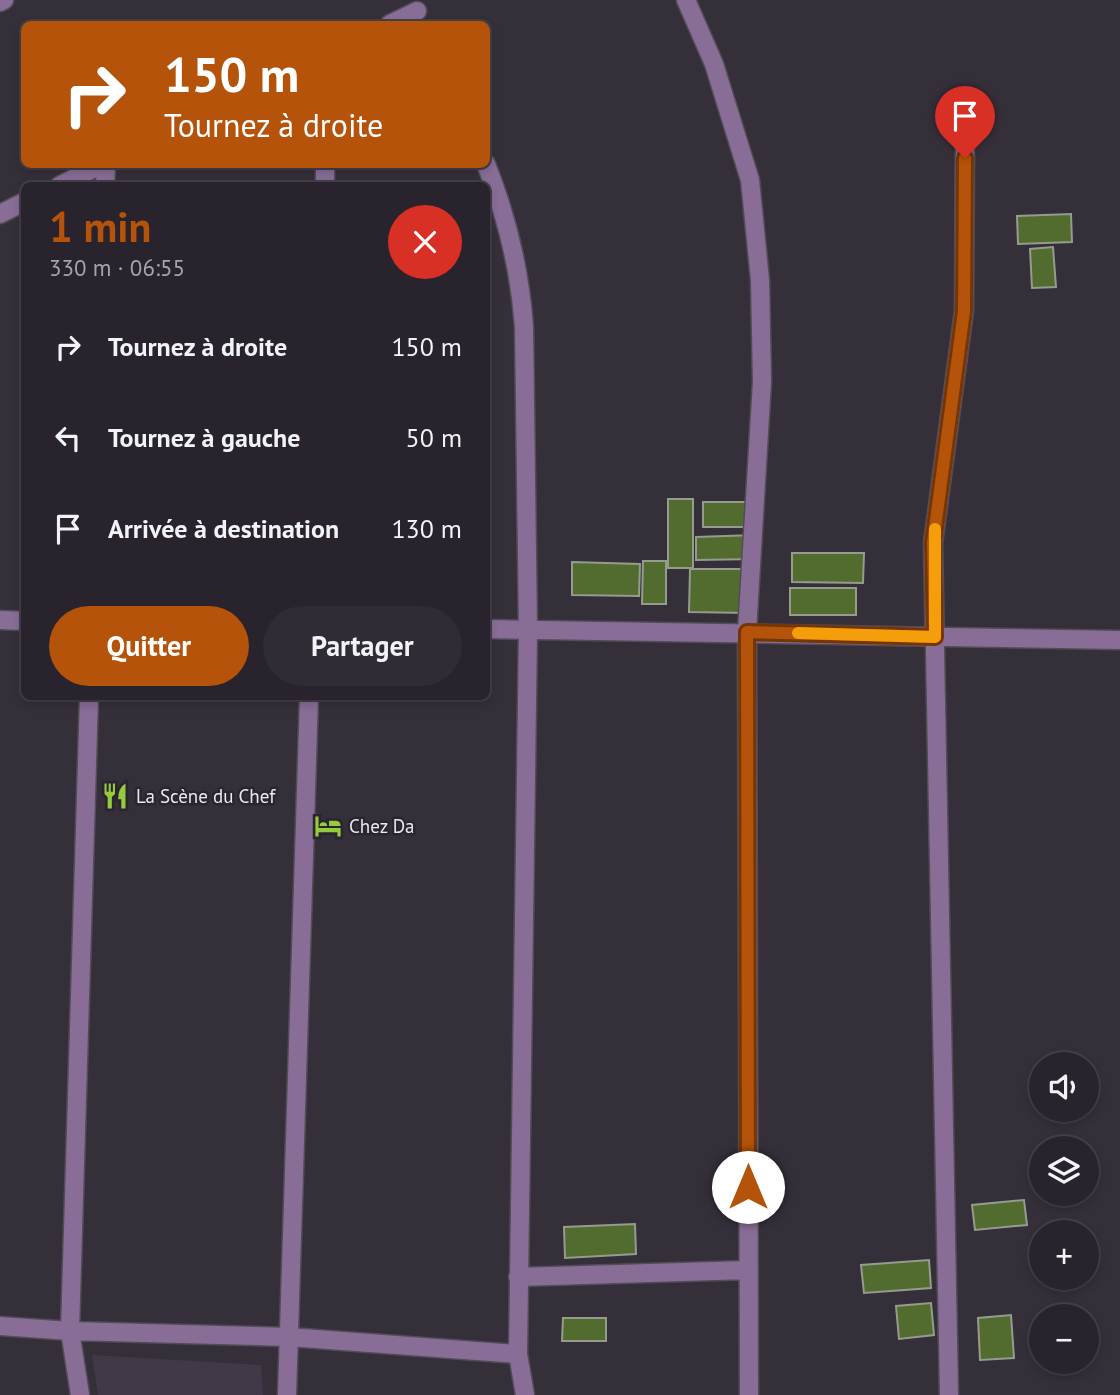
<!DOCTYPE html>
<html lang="fr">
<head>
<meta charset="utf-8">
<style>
	:root { --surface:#28232c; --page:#302b34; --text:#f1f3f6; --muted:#a5a4a9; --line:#444048; --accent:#b45309 }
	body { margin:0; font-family:"PT Sans",sans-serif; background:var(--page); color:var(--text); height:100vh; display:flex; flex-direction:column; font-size:26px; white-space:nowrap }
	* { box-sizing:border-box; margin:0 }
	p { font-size:23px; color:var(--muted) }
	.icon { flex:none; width:38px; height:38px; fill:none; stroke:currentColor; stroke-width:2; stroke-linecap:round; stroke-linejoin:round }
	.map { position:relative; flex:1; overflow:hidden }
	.drawer { position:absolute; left:21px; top:182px; width:469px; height:518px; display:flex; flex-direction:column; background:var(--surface); border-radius:10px; box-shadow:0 4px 10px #0003,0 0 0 2px var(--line) }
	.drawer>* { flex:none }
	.guide { position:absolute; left:21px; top:21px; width:469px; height:147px; border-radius:10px; box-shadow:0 4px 10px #0003,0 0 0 2px var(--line); background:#b45309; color:#fff; overflow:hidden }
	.controls { position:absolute; left:1029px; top:1052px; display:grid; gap:14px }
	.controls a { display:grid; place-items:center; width:70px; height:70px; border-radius:50%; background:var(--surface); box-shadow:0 4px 10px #0003,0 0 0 2px var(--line); font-size:35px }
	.pin { position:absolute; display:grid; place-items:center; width:60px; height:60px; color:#fff; margin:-72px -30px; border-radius:50% 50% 50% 0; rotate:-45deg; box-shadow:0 0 7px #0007 }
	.pin .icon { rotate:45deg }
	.me { position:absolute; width:77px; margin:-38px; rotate:0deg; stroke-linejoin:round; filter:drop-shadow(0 0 5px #0008) }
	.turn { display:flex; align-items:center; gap:24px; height:147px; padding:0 28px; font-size:32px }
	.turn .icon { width:91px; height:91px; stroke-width:2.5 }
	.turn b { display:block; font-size:49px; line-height:60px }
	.round { display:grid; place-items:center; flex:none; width:74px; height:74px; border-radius:37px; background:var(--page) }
	.overview { display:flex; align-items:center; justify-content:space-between; height:119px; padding:0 28px }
	h1 { font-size:42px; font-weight:700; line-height:52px; color:var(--accent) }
	.button { display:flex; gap:14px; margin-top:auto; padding:14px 28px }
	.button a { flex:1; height:80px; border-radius:42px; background:var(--accent); color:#fff; font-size:28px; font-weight:700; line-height:80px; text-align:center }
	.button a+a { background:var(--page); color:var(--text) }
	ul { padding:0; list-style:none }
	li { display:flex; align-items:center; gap:21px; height:91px; padding:0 28px }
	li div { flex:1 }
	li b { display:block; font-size:26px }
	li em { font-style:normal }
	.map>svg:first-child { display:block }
	.built { fill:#423948 }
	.building { fill:#516c2e; stroke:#959c8e; stroke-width:2 }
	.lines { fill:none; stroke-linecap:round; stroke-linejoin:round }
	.minor-casing { stroke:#524c57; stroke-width:21 }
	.minor { stroke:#886d97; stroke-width:18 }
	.route-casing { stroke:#753606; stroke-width:18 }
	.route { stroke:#b45309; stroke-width:12 }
	.slow { stroke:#f59e0b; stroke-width:12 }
	.labels { text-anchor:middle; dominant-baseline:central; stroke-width:5; stroke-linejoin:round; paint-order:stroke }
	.poi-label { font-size:19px; fill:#ebe7ee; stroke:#2b252f; text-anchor:start }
</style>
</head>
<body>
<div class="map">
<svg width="1120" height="1395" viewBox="0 0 1120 1395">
	<rect width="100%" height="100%" fill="#352f3a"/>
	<path class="built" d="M92,1355L261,1365L263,1395H98Z"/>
	<path class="building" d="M1071,214L1072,242L1018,244L1017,216Z
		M1053,247L1056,287L1032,288L1030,249Z
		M668,499H693V568H668Z
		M703,502H752V527H703Z
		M755,535L756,559L696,560V537Z
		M792,553H864L863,583L792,582Z
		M643,561H666V604H642Z
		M572,562L640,564L639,596L572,595Z
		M690,569H748V613L689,612Z
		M790,588H856V615H790Z
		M1024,1200L1027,1225L975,1230L972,1205Z
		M635,1224L636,1254L565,1258L564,1227Z
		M929,1260L931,1288L864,1293L861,1265Z
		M931,1303L934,1335L899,1339L896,1306Z
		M1011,1315L1014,1358L980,1360L978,1318Z
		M563,1318H606V1341H562Z"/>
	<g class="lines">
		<g class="minor-casing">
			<path id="minor" d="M686,0L714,64L750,180L760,280L762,382L747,632L749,1395
				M0,2L4,0
				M390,24L417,11
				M486,164C507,217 520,271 524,327L528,630L518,1354L525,1395
				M59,186L102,164
				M105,186L106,164
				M325,186V164
				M0,214L24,202
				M0,620L24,621
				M486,629L1120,640
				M518,1277L748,1270
				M0,1326L70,1331L289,1337L518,1354
				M80,1395L70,1331L89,696
				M287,1395L309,696
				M949,1395L933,543L964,311L965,133"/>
		</g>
		<use href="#minor" class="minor"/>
	</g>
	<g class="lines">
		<g class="route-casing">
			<path id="route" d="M748,1187L747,632L935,637L933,543L964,311L965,158"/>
		</g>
		<use href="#route" class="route"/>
		<path class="slow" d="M798,633L935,637V529"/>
	</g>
	<defs>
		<g id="restaurant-bare" transform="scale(2.1)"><path d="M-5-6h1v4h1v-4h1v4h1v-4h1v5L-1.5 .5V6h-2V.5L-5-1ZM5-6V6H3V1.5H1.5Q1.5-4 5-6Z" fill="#94cc3c" stroke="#2b252f" stroke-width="2.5" paint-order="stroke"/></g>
		<g id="hotel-bare" transform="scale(2.1)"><path d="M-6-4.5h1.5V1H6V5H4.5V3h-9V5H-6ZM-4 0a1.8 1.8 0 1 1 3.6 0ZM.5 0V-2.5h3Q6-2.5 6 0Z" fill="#94cc3c" stroke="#2b252f" stroke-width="2.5" paint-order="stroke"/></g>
	</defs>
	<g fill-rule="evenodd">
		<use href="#restaurant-bare" x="115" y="796"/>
		<use href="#hotel-bare" x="328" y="826"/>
	</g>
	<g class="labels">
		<g class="poi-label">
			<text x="136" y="796">La Scène du Chef</text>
			<text x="349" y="826">Chez Da</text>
		</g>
	</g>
</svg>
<div class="controls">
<a><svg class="icon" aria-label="sound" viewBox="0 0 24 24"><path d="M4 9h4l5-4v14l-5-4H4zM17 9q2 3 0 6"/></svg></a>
<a><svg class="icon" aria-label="layers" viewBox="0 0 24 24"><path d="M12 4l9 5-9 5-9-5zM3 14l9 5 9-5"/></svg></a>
<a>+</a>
<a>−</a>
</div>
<div class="pin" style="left:965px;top:158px;background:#d93025"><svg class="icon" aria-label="arrive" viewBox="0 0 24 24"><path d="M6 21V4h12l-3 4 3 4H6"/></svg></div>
<svg class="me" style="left:748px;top:1187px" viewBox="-20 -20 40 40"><circle r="19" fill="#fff"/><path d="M0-13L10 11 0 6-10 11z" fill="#b45309"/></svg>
<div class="guide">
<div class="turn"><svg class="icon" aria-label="right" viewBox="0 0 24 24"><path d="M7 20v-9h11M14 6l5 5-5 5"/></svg><div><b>150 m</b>Tournez à droite</div></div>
</div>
<section class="drawer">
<div class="overview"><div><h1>1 min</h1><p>330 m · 06:55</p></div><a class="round" style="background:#d93025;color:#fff"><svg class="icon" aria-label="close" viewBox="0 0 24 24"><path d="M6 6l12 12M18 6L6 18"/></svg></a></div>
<ul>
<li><svg class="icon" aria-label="right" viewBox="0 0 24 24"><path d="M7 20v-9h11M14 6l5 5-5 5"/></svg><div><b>Tournez à droite</b></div><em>150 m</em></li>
<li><svg class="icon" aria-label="left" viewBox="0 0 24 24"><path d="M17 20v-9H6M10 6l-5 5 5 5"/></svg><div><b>Tournez à gauche</b></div><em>50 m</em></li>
<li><svg class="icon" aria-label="arrive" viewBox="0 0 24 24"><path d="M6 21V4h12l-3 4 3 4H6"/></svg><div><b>Arrivée à destination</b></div><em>130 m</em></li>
</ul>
<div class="button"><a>Quitter</a><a>Partager</a></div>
</section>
</div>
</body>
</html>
